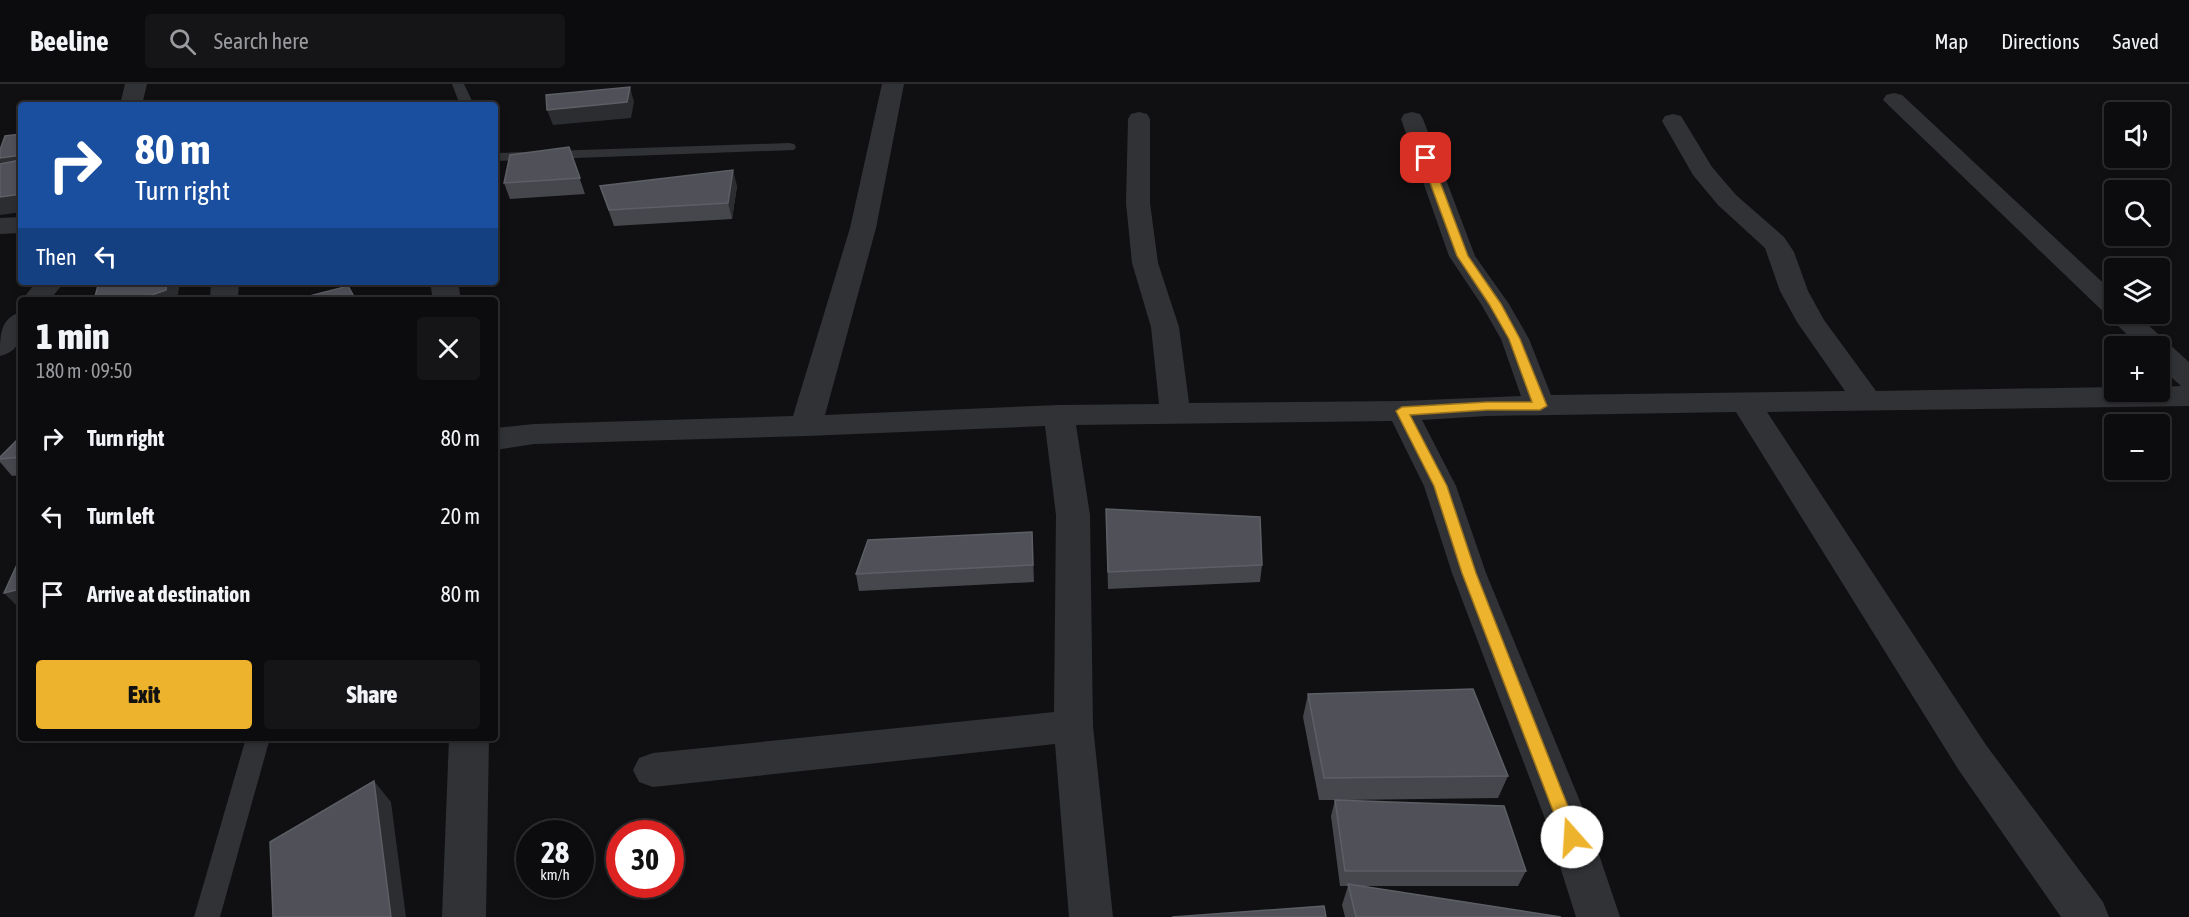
<!DOCTYPE html>
<html lang="en">
<head>
<meta charset="utf-8">
<style>
	:root { --surface:#0c0c0e; --page:#151517; --text:#f1f3f6; --muted:#9a9b9e; --line:#2c2c2e; --accent:#eeb32c }
	body { margin:0; font-family:"Asap Condensed",sans-serif; background:var(--page); color:var(--text); height:100vh; display:flex; flex-direction:column; font-size:22px; white-space:nowrap }
	* { box-sizing:border-box; margin:0 }
	p { font-size:20px; color:var(--muted) }
	.icon { flex:none; width:33px; height:33px; fill:none; stroke:currentColor; stroke-width:2; stroke-linecap:round; stroke-linejoin:round }
	.map { position:relative; flex:1; overflow:hidden }
	.side { position:absolute; left:18px; top:213px; width:480px; height:444px; display:flex; flex-direction:column; background:var(--surface); border-radius:6px; box-shadow:0 3px 9px #0003,0 0 0 2px var(--line) }
	.side>* { flex:none }
	.guide { position:absolute; left:18px; top:18px; width:480px; height:183px; border-radius:6px; box-shadow:0 3px 9px #0003,0 0 0 2px var(--line); background:#1a4fa0; color:#fff; overflow:hidden }
	.controls { position:absolute; left:2104px; top:18px; display:grid; gap:12px }
	.controls a { display:grid; place-items:center; width:66px; height:66px; border-radius:6px; background:var(--surface); box-shadow:0 3px 9px #0003,0 0 0 2px var(--line); font-size:30px }
	.speed { position:absolute; left:516px; top:736px; display:flex; gap:12px; font-size:30px; font-weight:700; text-align:center }
	.speed>* { display:grid; place-content:center; width:78px; height:78px; border-radius:50%; background:var(--surface); box-shadow:0 3px 9px #0003,0 0 0 2px var(--line); line-height:1 }
	.speed small { font-size:15px; font-weight:400 }
	.speed .limit { border:9px solid #d22; background:#fff; color:#111 }
	.pin { position:absolute; display:grid; place-items:center; width:51px; height:51px; color:#fff; margin:-26px; border-radius:12px; box-shadow:0 3px 9px #0006 }
	.me { position:absolute; width:66px; margin:-33px; rotate:341deg; stroke-linejoin:round; filter:drop-shadow(0 0 4px #0008) }
	.turn { display:flex; align-items:center; gap:21px; height:126px; padding:0 18px; font-size:27px }
	.turn .icon { width:78px; height:78px; stroke-width:2.5 }
	.turn b { display:block; font-size:42px; line-height:51px }
	.then { display:flex; align-items:center; height:57px; padding:0 18px; background:#0003; gap:12px; font-size:22px }
	.round { display:grid; place-items:center; flex:none; width:63px; height:63px; border-radius:6px; background:var(--page) }
	.head { display:flex; align-items:center; justify-content:space-between; height:102px; padding:0 18px }
	h1 { font-size:36px; font-weight:800; line-height:45px }
	.primary-button { display:flex; gap:12px; margin-top:auto; padding:12px 18px }
	.primary-button a { flex:1; height:69px; border-radius:6px; background:var(--accent); color:#111; font-size:24px; font-weight:800; line-height:69px; text-align:center }
	.primary-button a+a { background:var(--page); color:var(--text) }
	ul { padding:0; list-style:none }
	li { display:flex; align-items:center; gap:18px; height:78px; padding:0 18px }
	li div { flex:1 }
	li b { display:block; font-size:22px }
	li em { font-style:normal }
	header { display:flex; align-items:center; gap:36px; box-sizing:border-box; height:84px; padding:0 30px; background:var(--surface); border-bottom:2px solid var(--line) }
	header strong { font-size:28px }
	nav { display:flex; gap:33px; margin-inline-start:auto; font-size:21px }
	.search { width:420px; height:54px; background:var(--page); display:flex; align-items:center; gap:15px; box-sizing:border-box; padding:0 21px; border-radius:6px; color:var(--muted); font-size:22px }
	.map>svg:first-child { display:block }
	.lines { fill:none; stroke-linecap:round; stroke-linejoin:round }
	.lane { fill:#313236; fill-rule:evenodd }
	.street { fill:#313236; fill-rule:evenodd }
	.wall { fill:#46474d }
	.shaded-wall { fill:#2c2d31 }
	.building { fill:#505158; stroke:#5d5f66; stroke-width:1.5 }
	.route { fill:#eeb32c; stroke:#9b741d; stroke-width:1.5 }
</style>
</head>
<body>
<header>
<strong>Beeline</strong>
<div class="search"><svg class="icon" aria-label="search" viewBox="0 0 24 24"><circle cx="10" cy="10" r="6"/><path d="M15 15l6 6"/></svg>Search here</div>
<nav><a>Map</a><a>Directions</a><a>Saved</a></nav>
</header>
<div class="map">
<svg width="2189" height="833" viewBox="0 0 2189 833">
	<rect width="100%" height="100%" fill="#101012"/>
	<g class="lines">
		<path class="lane" d="M452,0H464L474,21H460Z
			M789,59L794,60L796,63L794,66L495,77V69Z
			M246,654H270L220,833H194Z"/>
		<path class="street" d="M125,0H147L142,21H120Z
			M882,0H904L876,144L825,331L1059,321L1159,320L1151,243L1132,179L1126,119L1128,35L1131,30L1139,28L1147,30L1150,35V119L1158,179L1179,243L1189,319L1402,317L1521,312L1501,255L1481,220L1449,172L1401,35L1404,30L1412,28L1420,30L1423,35L1475,172L1509,220L1529,255L1551,311L1845,307L1797,238L1780,207L1765,164L1718,121L1693,91L1662,37L1665,32L1673,30L1681,32L1712,83L1736,111L1784,153L1794,168L1808,207L1824,236L1876,307L2115,303V308H2160V303L2181,302L2160,283V262H2139L1883,16L1886,11L1894,9L1902,11L2115,210V230H2136L2189,278V322L1767,328L1986,661L2103,818L2109,833H2061L1958,685L1736,328L1487,332L1422,336L1456,402L1486,489L1586,732L1620,833H1576L1544,732L1452,489L1424,402L1392,337L1076,341L1090,431L1093,642L1113,833H1069L1055,660L653,703L639,698L633,686L639,674L653,669L1054,628L1056,431L1045,342L806,352L534,360L495,366V344L534,340L793,332L850,144Z
			M21,133V149L0,150V134Z
			M36,198H64L50,216H22Z
			M211,198H239L238,216H210Z
			M430,198H458L461,216H433Z
			M21,228C21,248 24,266 0,272C0,251 0,234 21,228Z
			M449,654H489L486,833H442Z"/>
	</g>
	<path class="wall" d="M569,63L585,110L510,115L504,99Z
		M600,102H737L732,135L614,142Z
		M21,352V391L12,392L0,378V373Z
		M1106,425L1262,481L1260,498L1108,505Z
		M1032,448L1034,498L859,507L856,490Z
		M1308,610L1508,692L1498,714L1344,716L1526,787L1518,802H1362L1561,833H1345L1342,821L1348,802H1340L1331,732L1335,716H1319L1303,633Z"/>
	<path class="shaded-wall" d="M630,3L634,18L631,34L553,41L547,26Z
		M21,71V88L8,90L0,79V74Z
		M733,86L737,102L732,135L728,119Z
		M21,110V128L0,131V113Z
		M167,198H180L177,216H138Z
		M21,505V526L4,509Z
		M374,697L391,718L406,833H391Z"/>
	<path class="building" d="M630,3L627,18L547,26L546,11Z
		M21,50V71L0,74V66L5,52Z
		M569,63L580,94L504,99L510,71Z
		M21,76V110L0,113V80Z
		M733,86L728,119L609,126L600,102Z
		M99,198H167L166,206L138,216H94Z
		M348,202L356,216H294Z
		M21,352V373L0,375V373Z
		M1106,425L1260,433L1262,481L1108,488Z
		M1032,448L1033,481L856,490L868,456Z
		M21,472V505L4,509Z
		M1473,605L1508,692L1324,694L1308,610Z
		M374,697L391,833H273L270,758Z
		M1335,716L1504,722L1526,787H1345Z
		M1348,800L1561,833H1356Z
		M1324,822L1326,833H1172Z"/>
	<path class="route" d="M1426,71L1431,74L1468,172L1501,220L1520,255L1547,322L1540,326H1487L1410,331L1447,402L1476,489L1580,753L1578,759L1572,761L1565,759L1563,753L1462,489L1434,402L1396,327L1402,323L1487,318H1532L1509,255L1489,220L1457,172L1421,74Z"/>
</svg>
<div class="controls">
<a><svg class="icon" aria-label="sound" viewBox="0 0 24 24"><path d="M4 9h4l5-4v14l-5-4H4zM17 9q2 3 0 6"/></svg></a>
<a><svg class="icon" aria-label="search" viewBox="0 0 24 24"><circle cx="10" cy="10" r="6"/><path d="M15 15l6 6"/></svg></a>
<a><svg class="icon" aria-label="layers" viewBox="0 0 24 24"><path d="M12 4l9 5-9 5-9-5zM3 14l9 5 9-5"/></svg></a>
<a>+</a>
<a>−</a>
</div>
<div class="speed"><div>28<small>km/h</small></div><div class="limit">30</div></div>
<div class="pin" style="left:1426px;top:74px;background:#d93025"><svg class="icon" aria-label="arrive" viewBox="0 0 24 24"><path d="M6 21V4h12l-3 4 3 4H6"/></svg></div>
<svg class="me" style="left:1572px;top:753px" viewBox="-20 -20 40 40"><circle r="19" fill="#fff"/><path d="M0-13L10 11 0 6-10 11z" fill="#eeb32c"/></svg>
<div class="guide">
<div class="turn"><svg class="icon" aria-label="right" viewBox="0 0 24 24"><path d="M7 20v-9h11M14 6l5 5-5 5"/></svg><div><b>80 m</b>Turn right</div></div>
<div class="then">Then<svg class="icon" aria-label="left" viewBox="0 0 24 24"><path d="M17 20v-9H6M10 6l-5 5 5 5"/></svg></div>
</div>
<section class="side">
<div class="head"><div><h1>1 min</h1><p>180 m · 09:50</p></div><a class="round"><svg class="icon" aria-label="close" viewBox="0 0 24 24"><path d="M6 6l12 12M18 6L6 18"/></svg></a></div>
<ul>
<li><svg class="icon" aria-label="right" viewBox="0 0 24 24"><path d="M7 20v-9h11M14 6l5 5-5 5"/></svg><div><b>Turn right</b></div><em>80 m</em></li>
<li><svg class="icon" aria-label="left" viewBox="0 0 24 24"><path d="M17 20v-9H6M10 6l-5 5 5 5"/></svg><div><b>Turn left</b></div><em>20 m</em></li>
<li><svg class="icon" aria-label="arrive" viewBox="0 0 24 24"><path d="M6 21V4h12l-3 4 3 4H6"/></svg><div><b>Arrive at destination</b></div><em>80 m</em></li>
</ul>
<div class="primary-button"><a>Exit</a><a>Share</a></div>
</section>
</div>
</body>
</html>
